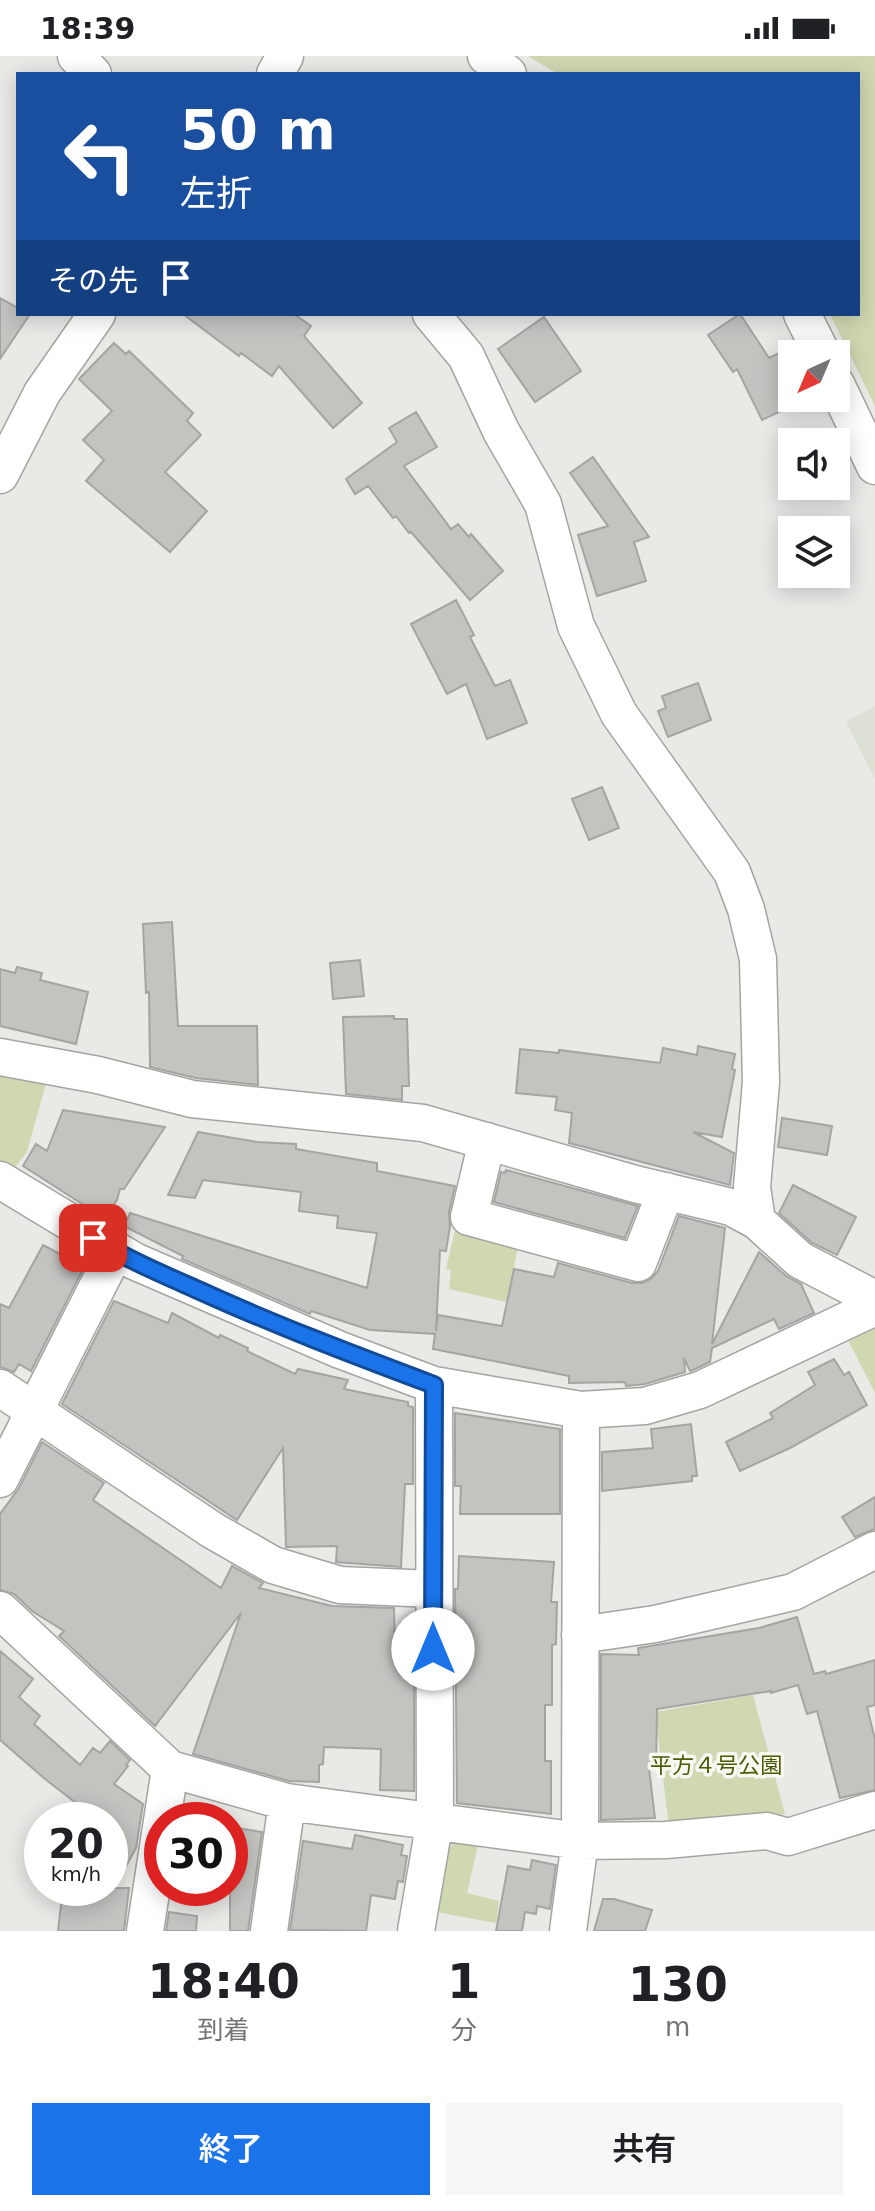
<!DOCTYPE html>
<html lang="ja">
<head>
<meta charset="utf-8">
<style>
	:root { --surface:#fff; --page:#f6f6f6; --text:#202124; --muted:#757577; --accent:#1a73e8 }
	body { margin:0; font-family:"DejaVu Sans","Noto Sans JP",sans-serif; background:var(--page); color:var(--text); height:100vh; display:flex; flex-direction:column; font-size:30px; white-space:nowrap }
	* { box-sizing:border-box; margin:0 }
	p { font-size:26px; color:var(--muted) }
	.icon { flex:none; width:44px; height:44px; fill:none; stroke:currentColor; stroke-width:2; stroke-linecap:round; stroke-linejoin:round }
	.map { position:relative; height:1875px; overflow:hidden }
	.sheet { display:flex; flex-direction:column; background:var(--surface); flex:1 }
	.sheet>* { flex:none }
	.hud { position:absolute; left:16px; top:16px; width:844px; height:244px; border-radius:0px; box-shadow:0 4px 20px #0003; background:#1a4fa0; color:#fff; overflow:hidden }
	.needle { width:52px; rotate:224deg }
	.tools { position:absolute; left:778px; top:284px; display:grid; gap:16px }
	.tools a { display:grid; place-items:center; width:72px; height:72px; border-radius:0px; background:var(--surface); box-shadow:0 4px 20px #0003; font-size:40px }
	.speed { position:absolute; left:24px; top:1746px; display:flex; gap:16px; font-size:40px; font-weight:700; text-align:center }
	.speed>* { display:grid; place-content:center; width:104px; height:104px; border-radius:50%; background:var(--surface); box-shadow:0 4px 20px #0003; line-height:1 }
	.speed small { font-size:20px; font-weight:400 }
	.speed .limit { border:12px solid #d22; background:#fff; color:#111 }
	.pin { position:absolute; display:grid; place-items:center; width:68px; height:68px; color:#fff; margin:-34px; border-radius:16px; box-shadow:0 4px 12px #0006 }
	.me { position:absolute; width:88px; margin:-44px; rotate:0deg; stroke-linejoin:round; filter:drop-shadow(0 0 6px #0008) }
	.turn { display:flex; align-items:center; gap:28px; height:168px; padding:0 32px; font-size:36px }
	.turn .icon { width:104px; height:104px; stroke-width:2.5 }
	.turn b { display:block; font-size:56px; line-height:68px }
	.then { display:flex; align-items:center; height:76px; padding:0 32px; background:#0003; gap:16px; font-size:30px }
	.eta { display:flex; justify-content:space-evenly; align-items:center; height:136px; text-align:center }
	.eta b { font-size:48px; font-weight:600; line-height:56px }
	.primary-button { display:flex; gap:16px; margin-top:auto; padding:16px 32px }
	.primary-button a { flex:1; height:92px; border-radius:0px; background:var(--accent); color:#fff; font-size:32px; font-weight:600; line-height:92px; text-align:center }
	.primary-button a+a { background:var(--page); color:var(--text) }
	.status { display:flex; justify-content:space-between; align-items:center; height:56px; padding:0 40px; background:var(--surface); direction:ltr }
	.status svg { height:22px; fill:currentColor }
	.map>svg:first-child { display:block }
	.built { fill:#dde0d5 }
	.green { fill:#cfd8b1 }
	.building { fill:#c3c4c0; stroke:#a4a5a1; stroke-width:2 }
	.lines { fill:none; stroke-linecap:round; stroke-linejoin:round }
	.minor-casing { stroke:#a4a5a1; stroke-width:39 }
	.minor { stroke:#fff; stroke-width:36 }
	.route-casing { stroke:#114b97; stroke-width:20 }
	.route { stroke:#1a73e8; stroke-width:14 }
	.labels { text-anchor:middle; dominant-baseline:central; stroke-width:7; stroke-linejoin:round; paint-order:stroke }
	.park-label { font-size:22px; fill:#4e5900; stroke:#f7f7f4 }
</style>
</head>
<body>
<div class="status"><b>18:39</b><svg viewBox="0 0 49 12"><path d="M0 12V9h3v3zM5 12V6h3v6zM10 12V3h3v9zM15 12V0h3v12zM26 1h20v11H26zM47 4h2v5h-2z"/></svg></div>
<div class="map">
<svg width="875" height="1875" viewBox="0 0 875 1875">
	<rect width="100%" height="100%" fill="#e9eae6"/>
	<path class="built" d="M875,650V723L846,666Z"/>
	<path class="green" d="M528,0H875V350L830,258H858V18H558Z
		M0,1011L48,1020L27,1096L13,1114L0,1107Z
		M456,1170L519,1187L506,1246L449,1233L451,1214L446,1213Z
		M875,1270V1337L847,1282Z
		M753,1639L785,1758L669,1771L655,1656Z
		M461,1782L479,1785L467,1837L499,1845L496,1867L436,1856L446,1794Z"/>
	<path class="building" d="M0,242L18,252V258H30L0,303Z
		M183,258H294L311,270L304,280L362,347L333,372L279,310L272,320L241,297L239,300Z
		M740,258L769,302L794,290L799,298H792V342H808L762,364L737,313L733,316L708,279Z
		M544,261L581,315L535,346L498,293Z
		M114,287L126,298L129,295L193,357L187,365L201,379L165,416L207,455L170,496L86,425L104,404L83,384L112,355L79,323Z
		M416,356L437,391L404,410L451,473L458,468L469,481L471,478L503,515L470,544L411,476L409,477L396,460L393,462L368,430L355,438L346,423L397,386L389,372Z
		M593,401L649,481L634,486L646,525L597,540L578,479L608,470L570,417Z
		M456,544L474,579L470,581L495,630L510,624L527,667L487,683L466,628L447,638L411,568Z
		M698,627L711,664L668,681L658,655L666,652L662,640Z
		M602,731L619,772L589,784L572,743Z
		M172,866L178,970H257L258,1029L196,1022L150,1011L149,936L146,937L143,868Z
		M360,904L364,940L333,943L330,907Z
		M17,911L42,917L40,924L88,936L76,988L0,970V913L15,917Z
		M394,960V963H407L409,1030H402V1044L346,1038L343,961Z
		M698,990L735,998L732,1013L735,1014L722,1081L693,1076L734,1097L730,1129L569,1087L572,1057L555,1054L557,1041L516,1037L520,993L559,997V994L660,1007L663,992L697,999Z
		M63,1054L165,1071L124,1133H120L117,1144L104,1162L23,1110L36,1088L47,1095Z
		M782,1062L832,1070L827,1099L778,1091Z
		M198,1076L257,1086L296,1088V1093L377,1107V1115L455,1130L449,1156L450,1170L446,1195L440,1194L436,1275L438,1259L502,1270L514,1213L554,1221L558,1207L632,1227H643L652,1222L658,1215L679,1160L725,1172L712,1288L759,1196L786,1220L801,1228L814,1257L779,1273L774,1263L712,1292L710,1306L693,1314L690,1315L684,1302L685,1316L645,1328L626,1330L625,1326L569,1327V1320L433,1293L435,1278L370,1274L311,1255L310,1258L182,1203L183,1200L124,1170L130,1157L367,1232L377,1177L337,1172L338,1160L299,1155L301,1136L203,1124L195,1142L168,1139Z
		M506,1114L638,1150L625,1182L494,1146L501,1116L505,1117Z
		M793,1129L856,1161L837,1199L812,1187L779,1157Z
		M43,1189L84,1211L31,1315L19,1308L14,1316L0,1311V1248L9,1252Z
		M114,1245L168,1267L172,1257L219,1282L220,1279L248,1292L247,1295L295,1318L298,1313L348,1324L344,1333L408,1346V1350L413,1351V1428H405L401,1511L336,1506L337,1490L286,1491L283,1392L237,1464L62,1348Z
		M834,1303L844,1319L849,1316L867,1349L790,1392L740,1415L726,1386L773,1362L770,1357L815,1329L808,1316Z
		M455,1357L560,1373V1458H460L461,1430H455Z
		M691,1368L697,1420H692V1425L602,1435V1396L653,1392L651,1373Z
		M42,1386L104,1427L93,1444L221,1532L232,1510L263,1527L259,1532L332,1550L394,1552L395,1594H414V1735L380,1734L381,1693L324,1691L323,1708L319,1709V1726L289,1725L193,1698L241,1557L155,1670L59,1580L64,1575L32,1555L14,1538L0,1534V1458L19,1432Z
		M875,1441V1473L855,1481L842,1461Z
		M459,1500L554,1506L551,1546H557L556,1588L552,1589V1649H545V1705H551V1758L457,1747L455,1533H458Z
		M797,1561L814,1618L825,1615L826,1618L875,1604V1649L867,1651L875,1683V1734L840,1742L817,1655L807,1658L798,1629L771,1637V1635L657,1653L656,1712H649L655,1762L601,1764V1598L639,1599L638,1592L759,1572Z
		M0,1595L33,1623L19,1641L40,1660L34,1668L80,1709L93,1692L100,1697L110,1685L130,1704L126,1709L128,1710L114,1728L143,1748L136,1792L114,1832H129L124,1875H58L63,1832H110V1764H98L45,1723L0,1684Z
		M230,1771L262,1776L248,1875H230Z
		M355,1779L403,1789L401,1799L407,1800L403,1826L398,1825L395,1843L371,1839L366,1875L290,1874L303,1785L352,1793Z
		M532,1804L556,1809L550,1853L537,1850L536,1858L525,1856L522,1875H496L508,1810L530,1814Z
		M603,1843H614L652,1854L645,1875H594Z
		M169,1856L197,1860L196,1875H166Z"/>
	<g class="lines">
		<g class="minor-casing">
			<path id="minor" d="M76,0L93,18
				M486,0L508,18
				M275,18L285,0
				M431,258L466,300L501,375L543,448L576,570L619,658L732,816L746,853L758,903L761,1026L752,1131L757,1165
				M802,258L822,298
				M836,328L875,410
				M0,419L42,337L97,258
				M0,1001L98,1019L192,1043L423,1067L635,1128L731,1151L757,1165L800,1204L875,1243
				M487,1085L469,1161L638,1207L666,1135
				M0,1124L134,1205L340,1294L434,1329L581,1354L645,1350L700,1334L875,1251
				M0,1332L212,1474L273,1509L340,1529L433,1533
				M0,1423L115,1196
				M0,1554L170,1713L287,1746L580,1785L666,1784L767,1775L788,1781L875,1754
				M580,1579L655,1568L793,1536L875,1494
				M145,1875L170,1713
				M269,1875L287,1746
				M416,1875L435,1764L434,1329
				M568,1875L580,1785L581,1354"/>
		</g>
		<use href="#minor" class="minor"/>
	</g>
	<g class="lines">
		<g class="route-casing">
			<path id="route" d="M93,1182C126,1203 162,1218 198,1234C275,1269 354,1299 434,1329L433,1593"/>
		</g>
		<use href="#route" class="route"/>
	</g>
	<g class="labels">
		<g class="park-label">
			<text x="716" y="1709">平方４号公園</text>
		</g>
	</g>
</svg>
<div class="tools">
<a><svg class="needle" viewBox="-14 -14 28 28"><path d="M0-13l5 13h-10z" fill="#e53935"/><path d="M0 13l5-13h-10z" fill="#757577"/></svg></a>
<a><svg class="icon" aria-label="sound" viewBox="0 0 24 24"><path d="M4 9h4l5-4v14l-5-4H4zM17 9q2 3 0 6"/></svg></a>
<a><svg class="icon" aria-label="layers" viewBox="0 0 24 24"><path d="M12 4l9 5-9 5-9-5zM3 14l9 5 9-5"/></svg></a>
</div>
<div class="speed"><div>20<small>km/h</small></div><div class="limit">30</div></div>
<div class="pin" style="left:93px;top:1182px;background:#d93025"><svg class="icon" aria-label="arrive" viewBox="0 0 24 24"><path d="M6 21V4h12l-3 4 3 4H6"/></svg></div>
<svg class="me" style="left:433px;top:1593px" viewBox="-20 -20 40 40"><circle r="19" fill="#fff"/><path d="M0-13L10 11 0 6-10 11z" fill="#1a73e8"/></svg>
<div class="hud">
<div class="turn"><svg class="icon" aria-label="left" viewBox="0 0 24 24"><path d="M17 20v-9H6M10 6l-5 5 5 5"/></svg><div><b>50 m</b>左折</div></div>
<div class="then">その先<svg class="icon" aria-label="arrive" viewBox="0 0 24 24"><path d="M6 21V4h12l-3 4 3 4H6"/></svg></div>
</div>
</div>
<section class="sheet">
<div class="eta">
<div><b>18:40</b><p>到着</p></div>
<div><b>1</b><p>分</p></div>
<div><b>130</b><p>m</p></div>
</div>
<div class="primary-button"><a>終了</a><a>共有</a></div>
</section>
</body>
</html>
